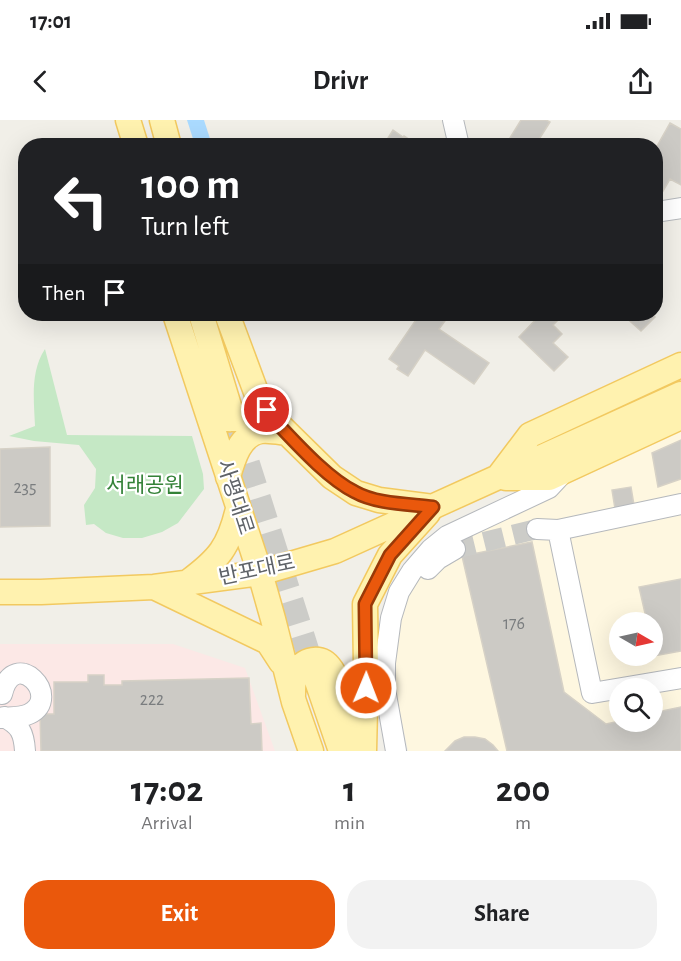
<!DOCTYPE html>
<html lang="en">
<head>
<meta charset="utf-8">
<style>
	:root { --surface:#fff; --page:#f2f2f2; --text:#202124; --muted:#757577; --accent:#ea580c }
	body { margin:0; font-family:"Alegreya Sans","Noto Sans KR",sans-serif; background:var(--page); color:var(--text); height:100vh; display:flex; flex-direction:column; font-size:22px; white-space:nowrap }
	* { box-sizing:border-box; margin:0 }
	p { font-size:20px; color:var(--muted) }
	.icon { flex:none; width:33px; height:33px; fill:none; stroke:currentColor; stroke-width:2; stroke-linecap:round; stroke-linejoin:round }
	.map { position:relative; height:631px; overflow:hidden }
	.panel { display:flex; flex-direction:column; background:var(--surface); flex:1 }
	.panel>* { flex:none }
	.guide { position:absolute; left:18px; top:18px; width:645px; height:183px; border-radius:24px; box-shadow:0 6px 24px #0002; background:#202124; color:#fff; overflow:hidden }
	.needle { width:39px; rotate:99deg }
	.controls { position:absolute; left:609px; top:492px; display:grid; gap:12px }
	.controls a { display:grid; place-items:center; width:54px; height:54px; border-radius:50%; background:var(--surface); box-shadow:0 6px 24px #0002; font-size:30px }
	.pin { position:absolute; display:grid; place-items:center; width:51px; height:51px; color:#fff; margin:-26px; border:3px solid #fff; border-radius:50%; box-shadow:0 2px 6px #0007 }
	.me { position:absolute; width:66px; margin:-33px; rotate:1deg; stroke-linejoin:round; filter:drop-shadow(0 0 4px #0008) }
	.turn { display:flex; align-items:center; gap:21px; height:126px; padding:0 24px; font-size:27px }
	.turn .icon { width:78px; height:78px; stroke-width:2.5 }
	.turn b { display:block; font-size:42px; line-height:51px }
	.then { display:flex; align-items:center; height:57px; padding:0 24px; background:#0003; gap:12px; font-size:22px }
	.eta { display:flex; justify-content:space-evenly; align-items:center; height:102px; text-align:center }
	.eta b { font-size:36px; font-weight:700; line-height:42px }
	.action { display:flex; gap:12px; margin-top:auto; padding:12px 24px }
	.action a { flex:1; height:69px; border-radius:24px; background:var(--accent); color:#fff; font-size:24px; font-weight:700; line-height:69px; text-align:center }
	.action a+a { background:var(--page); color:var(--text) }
	.status { display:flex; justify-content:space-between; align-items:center; height:42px; padding:0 30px; background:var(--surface); direction:ltr }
	.status svg { height:16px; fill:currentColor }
	header { display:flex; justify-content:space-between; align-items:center; height:78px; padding:0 24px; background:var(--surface); font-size:27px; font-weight:700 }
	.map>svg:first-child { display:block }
	.commercial { fill:#fef7e0; fill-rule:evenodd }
	.medical { fill:#fce8e6 }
	.green { fill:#c5e8c5 }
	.water { fill:#aadaff }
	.building { fill:#cccac5; stroke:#d6d1c6; stroke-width:1.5 }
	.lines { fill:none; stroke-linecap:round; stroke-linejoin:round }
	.minor-tunnel { stroke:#ccccc8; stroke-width:20; stroke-dasharray:20 10; stroke-linecap:butt }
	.major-tunnel { stroke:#ccccc8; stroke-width:24; stroke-dasharray:24 12; stroke-linecap:butt }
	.minor-casing { stroke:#b5b8bc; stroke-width:22 }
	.major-casing { stroke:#f2c960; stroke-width:27 }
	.minor { stroke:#fff; stroke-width:20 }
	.major { stroke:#fff2af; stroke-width:24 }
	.route-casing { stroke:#983908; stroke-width:15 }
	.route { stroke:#ea580c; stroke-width:10 }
	.labels { text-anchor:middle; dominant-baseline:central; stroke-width:4.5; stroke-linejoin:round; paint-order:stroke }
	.number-label { font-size:18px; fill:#7a7d7f }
	.park-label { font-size:21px; fill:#348238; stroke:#fff }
	.street-label { font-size:21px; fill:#5f6368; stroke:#fff }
</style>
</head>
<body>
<div class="status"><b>17:01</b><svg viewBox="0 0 49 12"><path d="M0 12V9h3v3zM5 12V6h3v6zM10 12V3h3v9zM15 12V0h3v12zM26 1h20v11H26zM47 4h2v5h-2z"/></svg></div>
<header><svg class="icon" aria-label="back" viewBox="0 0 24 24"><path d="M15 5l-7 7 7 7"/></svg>Drivr<svg class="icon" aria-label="share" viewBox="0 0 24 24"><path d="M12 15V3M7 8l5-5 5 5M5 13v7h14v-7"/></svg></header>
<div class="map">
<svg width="681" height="631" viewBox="0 0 681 631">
	<rect width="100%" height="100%" fill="#f1efe8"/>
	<path class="commercial" d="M681,311V631H408L393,560L402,480L433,436L479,405ZM620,502H652V536H620ZM620,568H652V602H620Z"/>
	<path class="medical" d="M0,524H173L245,548L275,631H0Z"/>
	<path class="green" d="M45,229L67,315L192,316L203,354L204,369L178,403L162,412L142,418H123L106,413L94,404L86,405L84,385L95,368L96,349L79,325L34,321L9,316L35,306C34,280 30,252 45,229Z"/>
	<path class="water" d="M187,0H204L212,25H195Z"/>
	<path class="building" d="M521,0H546L550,2L536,24L538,26H505Z
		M670,3L681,9V65L670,59L659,78L656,76V28Z
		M393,10L403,17L404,16L415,23L414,26H383Z
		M420,194H450L439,209L489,243L474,264L425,230L408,256L397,249L399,246L389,239Z
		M541,194H562L563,195L553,205L562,214L553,223L568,237L554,251L519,217Z
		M622,194H652L655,197L641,211Z
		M681,320V359L658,367L652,333Z
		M50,327V406L0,407V329Z
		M631,367L635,391L616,395L612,370Z
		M532,422L564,572L606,604L620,601L652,602V593L681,587V631H507L462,436Z
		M681,459V531L654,536L652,530V502H647L639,467Z
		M88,555H104V565H122V561L249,558L251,604L261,603L262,631H41L40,594H54V562H88Z
		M464,617H475L485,619L493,625L498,631H445L455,621Z"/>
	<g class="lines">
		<path class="minor-tunnel" d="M455,429L537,409"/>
		<path class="major-tunnel" d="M237,309L316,558"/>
		<g class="minor-casing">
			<path id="minor" d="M453,0L459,26
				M656,92L681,88
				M537,409L558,410L681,384
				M558,410L592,573L681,558
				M428,449L438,439L455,429
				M4,597C20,605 24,613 25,631
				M0,598C9,597 21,598 29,594C64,577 14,525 2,574
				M396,631L385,569V543L391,498L399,472L412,451L431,429L447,416L549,368L563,353"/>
		</g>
		<g class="major-casing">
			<path id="major" d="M128,0L136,26
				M162,0L169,26
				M175,194L260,453L273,499L294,582L311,631
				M201,194L229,286
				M227,194L259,280L274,300L332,357L356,373L379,380L433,387
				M211,292C221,302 241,301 252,292C256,289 257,284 259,280
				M499,356L530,315L681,245
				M228,357C233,339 240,314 261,311C269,310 279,312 286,313
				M506,358H549L681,297
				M188,462C219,439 229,427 238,389
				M154,467L268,522L281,542
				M0,472H41L154,467L260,453L335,431L681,274
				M316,558L341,631
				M293,575C293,564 293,552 302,545C308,540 317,538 324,542C340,551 352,605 358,623
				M364,631L366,547L365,484L390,435L428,393"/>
		</g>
		<use href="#minor" class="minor"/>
		<use href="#major" class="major"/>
	</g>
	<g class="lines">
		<g class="route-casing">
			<path id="route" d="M267,290L274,300C296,323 327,358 355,372C376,384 409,384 433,387L390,435L365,484L366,568"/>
		</g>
		<use href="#route" class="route"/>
	</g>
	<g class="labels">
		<g class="number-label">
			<text x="25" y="368">235</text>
			<text x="514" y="504">176</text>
			<text x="152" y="580">222</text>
		</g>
		<g class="park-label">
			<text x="145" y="365">서래공원</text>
		</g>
		<g class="street-label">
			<text transform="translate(235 377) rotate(72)">사평대로</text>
			<text transform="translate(257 450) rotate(-12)">반포대로</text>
		</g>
	</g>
</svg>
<div class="controls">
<a><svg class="needle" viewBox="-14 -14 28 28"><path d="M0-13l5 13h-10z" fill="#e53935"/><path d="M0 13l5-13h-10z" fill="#757577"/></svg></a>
<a><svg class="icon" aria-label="search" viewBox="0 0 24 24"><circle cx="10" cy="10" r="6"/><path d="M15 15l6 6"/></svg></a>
</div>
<div class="pin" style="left:267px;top:290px;background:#d93025"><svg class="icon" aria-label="arrive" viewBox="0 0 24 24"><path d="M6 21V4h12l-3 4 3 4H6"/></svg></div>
<svg class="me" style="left:366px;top:568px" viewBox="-20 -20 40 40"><circle r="17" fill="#ea580c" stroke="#fff" stroke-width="3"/><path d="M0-11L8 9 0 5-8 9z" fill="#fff"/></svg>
<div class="guide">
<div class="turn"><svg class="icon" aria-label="left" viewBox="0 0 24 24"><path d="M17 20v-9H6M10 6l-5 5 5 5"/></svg><div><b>100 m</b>Turn left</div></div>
<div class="then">Then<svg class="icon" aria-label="arrive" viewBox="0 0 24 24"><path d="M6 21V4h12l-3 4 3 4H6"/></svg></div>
</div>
</div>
<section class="panel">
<div class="eta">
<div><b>17:02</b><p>Arrival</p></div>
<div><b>1</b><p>min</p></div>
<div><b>200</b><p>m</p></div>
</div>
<div class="action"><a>Exit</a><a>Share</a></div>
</section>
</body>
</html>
